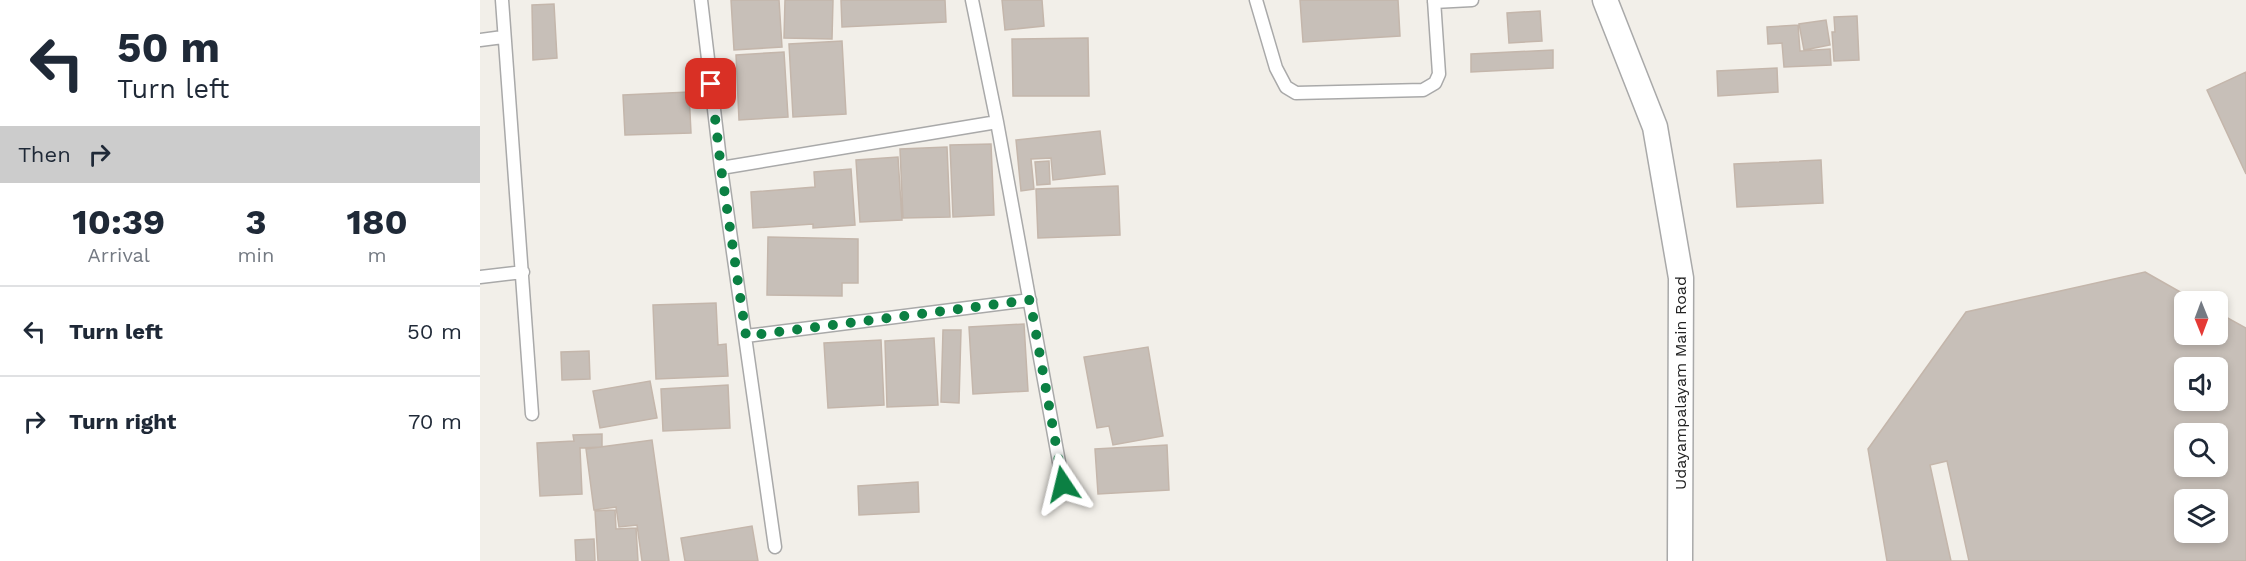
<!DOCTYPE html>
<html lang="en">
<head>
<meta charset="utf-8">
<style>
	:root { --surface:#fff; --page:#f2f2f3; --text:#1f2937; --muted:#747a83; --line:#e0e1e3 }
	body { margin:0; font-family:"Work Sans",sans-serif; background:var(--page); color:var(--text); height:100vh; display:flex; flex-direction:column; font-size:22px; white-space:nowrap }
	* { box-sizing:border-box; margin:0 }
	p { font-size:20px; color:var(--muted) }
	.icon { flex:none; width:33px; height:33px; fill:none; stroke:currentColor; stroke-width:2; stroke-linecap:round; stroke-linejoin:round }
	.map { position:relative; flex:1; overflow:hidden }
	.side { display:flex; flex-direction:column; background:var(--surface); width:480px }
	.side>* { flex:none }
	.hud { background:#fff; color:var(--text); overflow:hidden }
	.needle { width:39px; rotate:179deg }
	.controls { position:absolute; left:1694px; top:291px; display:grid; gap:12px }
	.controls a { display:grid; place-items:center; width:54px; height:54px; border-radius:9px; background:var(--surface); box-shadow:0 3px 9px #0003; font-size:30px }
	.pin { position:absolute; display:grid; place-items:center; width:51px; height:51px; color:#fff; margin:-26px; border-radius:12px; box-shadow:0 3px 9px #0006 }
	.me { position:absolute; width:66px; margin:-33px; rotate:350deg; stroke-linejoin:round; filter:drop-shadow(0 0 4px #0008) }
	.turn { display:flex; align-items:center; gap:21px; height:126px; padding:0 18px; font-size:27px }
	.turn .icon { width:78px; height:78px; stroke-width:2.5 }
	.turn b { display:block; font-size:42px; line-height:51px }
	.then { display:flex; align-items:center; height:57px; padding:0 18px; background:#0003; gap:12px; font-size:22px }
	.eta { display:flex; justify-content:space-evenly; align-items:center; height:102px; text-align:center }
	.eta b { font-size:36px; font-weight:700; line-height:42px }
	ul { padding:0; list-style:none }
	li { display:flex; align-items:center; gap:18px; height:90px; padding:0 18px; border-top:2px solid var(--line) }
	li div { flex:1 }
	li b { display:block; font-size:22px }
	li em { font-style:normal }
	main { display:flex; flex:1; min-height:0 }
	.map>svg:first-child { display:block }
	.building { fill:#c7bfb8; stroke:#c4b6ab; stroke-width:1.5; fill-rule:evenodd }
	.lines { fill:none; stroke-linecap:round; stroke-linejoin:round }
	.service-casing { stroke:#a9a9a9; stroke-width:15 }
	.minor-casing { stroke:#a9a9a9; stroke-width:27 }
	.service { stroke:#fff; stroke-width:12 }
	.minor { stroke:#fff; stroke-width:24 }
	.route { stroke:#0b8043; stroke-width:10; stroke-dasharray:0 18 }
	.labels { text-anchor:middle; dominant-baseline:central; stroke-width:4.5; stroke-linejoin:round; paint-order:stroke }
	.street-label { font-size:16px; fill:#222; stroke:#fff }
</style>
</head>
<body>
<main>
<section class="side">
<div class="hud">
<div class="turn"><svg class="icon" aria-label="left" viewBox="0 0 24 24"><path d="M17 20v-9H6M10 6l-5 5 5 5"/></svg><div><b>50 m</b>Turn left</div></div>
<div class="then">Then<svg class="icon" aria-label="right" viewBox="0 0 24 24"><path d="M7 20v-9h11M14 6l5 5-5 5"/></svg></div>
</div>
<div class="eta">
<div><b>10:39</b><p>Arrival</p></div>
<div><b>3</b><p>min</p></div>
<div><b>180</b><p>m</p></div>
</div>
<ul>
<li><svg class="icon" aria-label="left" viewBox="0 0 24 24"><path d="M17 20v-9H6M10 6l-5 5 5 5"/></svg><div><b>Turn left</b></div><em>50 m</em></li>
<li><svg class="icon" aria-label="right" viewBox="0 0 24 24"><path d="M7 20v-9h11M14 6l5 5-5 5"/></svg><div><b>Turn right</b></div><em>70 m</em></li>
</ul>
</section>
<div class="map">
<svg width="1766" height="561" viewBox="0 0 1766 561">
	<rect width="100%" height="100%" fill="#f2efe9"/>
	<path class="building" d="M251,0H299L302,47L254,50Z
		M305,0H353L352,39L304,38Z
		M361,0H465L466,22L362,27Z
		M522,0H562L564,26L525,30Z
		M820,0H918L920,36L823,42Z
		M74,4L77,58L53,60L52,5Z
		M1060,11L1062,41L1029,43L1027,13Z
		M1377,16L1379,60L1354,61L1352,32H1355L1354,17Z
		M1346,20L1350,45L1324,50L1319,24Z
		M1318,25L1320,51L1350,49L1351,65L1304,67L1302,43L1288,44L1287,27Z
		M608,38L609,96H533L532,39Z
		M362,41L366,114L313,117L309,44Z
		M1073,50V68L991,72V54Z
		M304,52L308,117L259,120L256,55Z
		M1297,68L1298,92L1238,96L1237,71Z
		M1766,72V174L1727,90Z
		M209,92L211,133L145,135L143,95Z
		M620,131L625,174L573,180L571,158L551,159L554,189L541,191L536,140Z
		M511,144L514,215L473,217L470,145Z
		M467,147L470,217L423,218L420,149Z
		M418,157L422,220L380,222L376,160Z
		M1341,160L1343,203L1257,207L1254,164Z
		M569,161L570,184L557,185L555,162Z
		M371,169L375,225L333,228V224L273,228L271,192L335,187L334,172Z
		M638,186L640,235L558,238L556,189Z
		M288,237L378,239V283H362V296L287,295Z
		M1665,272L1718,302H1704V334H1737V312L1766,328V561H1407L1388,449L1486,312ZM1704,368H1737V400H1704ZM1704,434H1737V466H1704ZM1704,500H1737V532H1704Z
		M236,303L238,345L246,344L248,376L176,379L173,305Z
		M544,324L548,391L493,394L489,327Z
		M463,330H481L479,403L461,402Z
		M454,338L458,405L407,407L405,341Z
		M401,340L404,405L348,408L344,343Z
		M668,347L683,436L633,445L629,426L617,428L604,357Z
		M109,351L110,379L82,380L81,352Z
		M170,381L177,418L120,428L113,391Z
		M248,385L250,428L183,431L181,389Z
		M122,434V447L100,448L102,494L60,496L57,443L94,441L93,435Z
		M172,440L189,561H162L157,525L139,527L136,507L114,510L106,449Z
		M687,445L689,490L618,494L615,449Z
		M1467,461L1489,561H1471L1450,465Z
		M438,482L439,512L379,515L378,486Z
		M135,510L136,529L156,528L158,561H118L115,511Z
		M272,526L278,561H205L201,538Z
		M114,539L115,561H96L95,540Z"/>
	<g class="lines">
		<g class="service-casing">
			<path id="service" d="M22,0L52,414
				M221,0L241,168L295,547
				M492,0L517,122L583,484
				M776,0L796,68L806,87L816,93L943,90L955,83L959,74L954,0
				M954,2L992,0
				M0,40L23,37
				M241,168L517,122
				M0,277L43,272
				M266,336L550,300"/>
		</g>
		<g class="minor-casing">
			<path id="minor" d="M1125,0L1175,127L1201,278L1200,561"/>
		</g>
		<use href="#service" class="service"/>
		<use href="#minor" class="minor"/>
	</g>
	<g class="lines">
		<path class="route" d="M231,84L241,168L266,336L550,300L583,484"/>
	</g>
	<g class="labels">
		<g class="street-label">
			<text transform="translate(1200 383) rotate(-90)">Udayampalayam Main Road</text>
		</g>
	</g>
</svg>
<div class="controls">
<a><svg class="needle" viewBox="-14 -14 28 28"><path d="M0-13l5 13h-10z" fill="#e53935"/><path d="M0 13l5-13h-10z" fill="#747a83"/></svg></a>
<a><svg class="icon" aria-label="sound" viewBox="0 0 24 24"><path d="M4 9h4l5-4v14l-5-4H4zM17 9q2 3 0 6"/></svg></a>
<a><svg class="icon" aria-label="search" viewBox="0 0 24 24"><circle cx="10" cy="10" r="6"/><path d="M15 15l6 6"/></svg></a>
<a><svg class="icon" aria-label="layers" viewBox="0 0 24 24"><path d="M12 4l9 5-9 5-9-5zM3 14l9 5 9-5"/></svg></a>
</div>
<div class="pin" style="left:231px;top:84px;background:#d93025"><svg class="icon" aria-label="arrive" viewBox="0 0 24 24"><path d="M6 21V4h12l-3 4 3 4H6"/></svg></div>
<svg class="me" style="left:583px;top:484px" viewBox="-20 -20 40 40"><path d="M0-17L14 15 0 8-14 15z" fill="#0b8043" stroke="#fff" stroke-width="4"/></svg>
</div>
</main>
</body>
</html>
